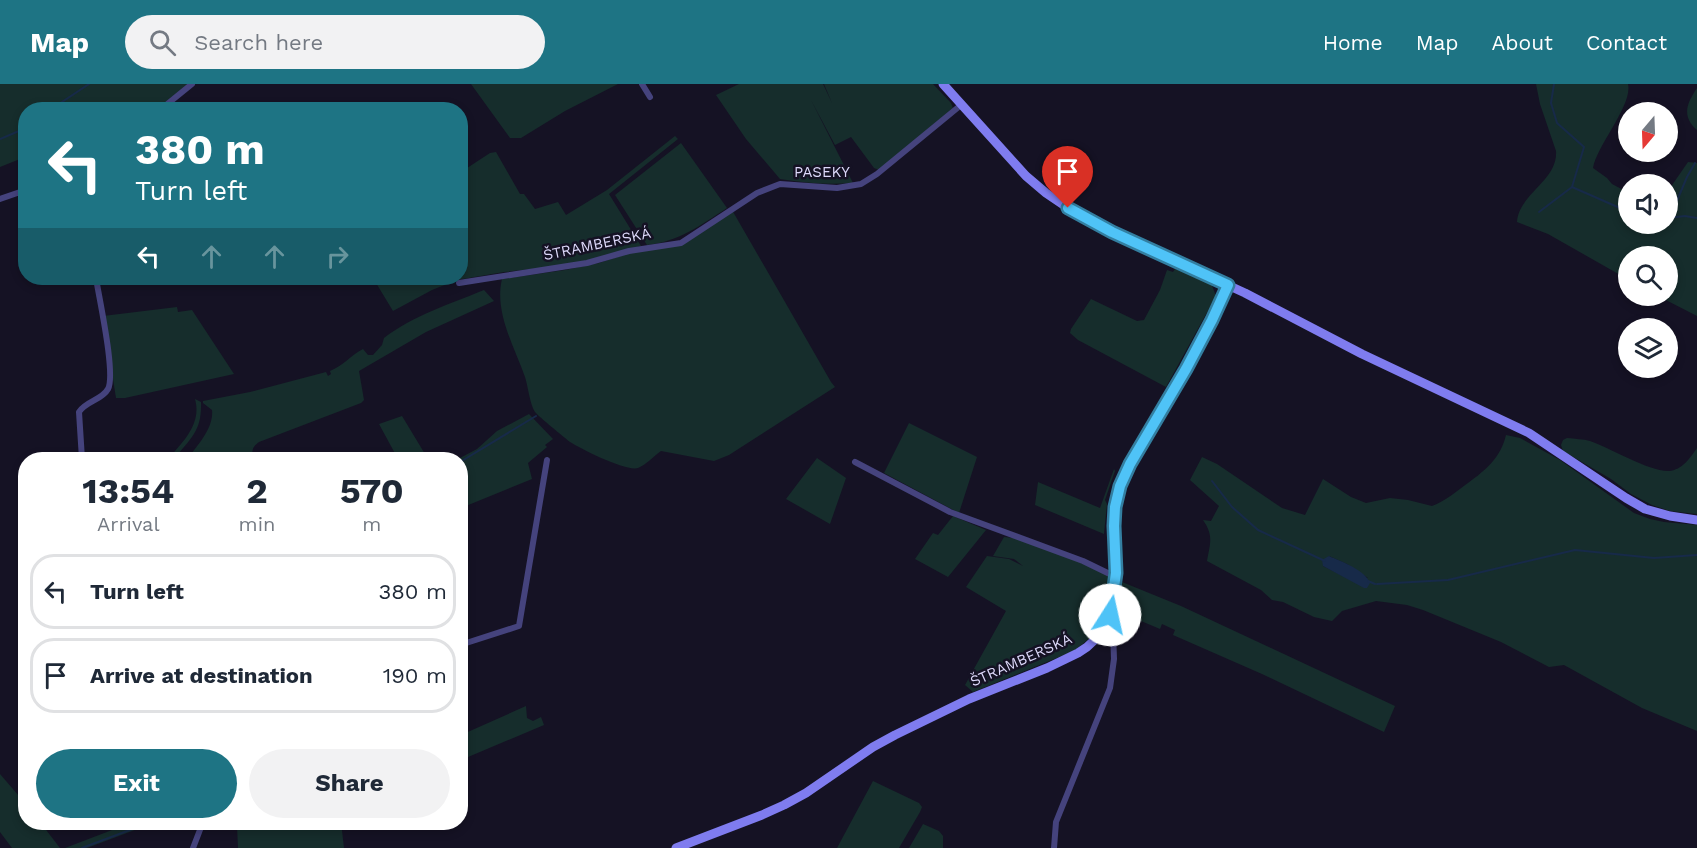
<!DOCTYPE html>
<html lang="en">
<head>
<meta charset="utf-8">
<style>
	:root { --surface:#fff; --page:#f2f2f3; --text:#1f2937; --muted:#747a83; --line:#e0e1e3; --accent:#1e7484 }
	body { margin:0; font-family:"Work Sans",sans-serif; background:var(--page); color:var(--text); height:100vh; display:flex; flex-direction:column; font-size:22px; white-space:nowrap }
	* { box-sizing:border-box; margin:0 }
	p { font-size:20px; color:var(--muted) }
	.icon { flex:none; width:33px; height:33px; fill:none; stroke:currentColor; stroke-width:2; stroke-linecap:round; stroke-linejoin:round }
	.map { position:relative; flex:1; overflow:hidden }
	.panel { position:absolute; left:18px; top:368px; width:450px; height:378px; display:flex; flex-direction:column; background:var(--surface); border-radius:24px; box-shadow:0 3px 9px #0003 }
	.panel>* { flex:none }
	.top-card { position:absolute; left:18px; top:18px; width:450px; height:183px; border-radius:24px; box-shadow:0 3px 9px #0003; background:#1e7484; color:#fff; overflow:hidden }
	.needle { width:39px; rotate:199deg }
	.tools { position:absolute; left:1618px; top:18px; display:grid; gap:12px }
	.tools a { display:grid; place-items:center; width:60px; height:60px; border-radius:50%; background:var(--surface); box-shadow:0 3px 9px #0003; font-size:30px }
	.pin { position:absolute; display:grid; place-items:center; width:51px; height:51px; color:#fff; margin:-62px -26px; border-radius:50% 50% 50% 0; rotate:-45deg; box-shadow:0 0 6px #0007 }
	.pin .icon { rotate:45deg }
	.me { position:absolute; width:66px; margin:-33px; rotate:10deg; stroke-linejoin:round; filter:drop-shadow(0 0 4px #0008) }
	.turn { display:flex; align-items:center; gap:21px; height:126px; padding:0 18px; font-size:27px }
	.turn .icon { width:78px; height:78px; stroke-width:2.5 }
	.turn b { display:block; font-size:42px; line-height:51px }
	.lanes { display:flex; align-items:center; height:57px; padding:0 18px; background:#0003; justify-content:center; gap:30px; direction:ltr }
	.lanes .off { opacity:.35 }
	.eta { display:flex; justify-content:space-evenly; align-items:center; height:102px; text-align:center }
	.eta b { font-size:36px; font-weight:700; line-height:42px }
	.button { display:flex; gap:12px; margin-top:auto; padding:12px 18px }
	.button a { flex:1; height:69px; border-radius:36px; background:var(--accent); color:#fff; font-size:24px; font-weight:700; line-height:69px; text-align:center }
	.button a+a { background:var(--page); color:var(--text) }
	ul { padding:0; list-style:none }
	li { display:flex; align-items:center; gap:18px; height:75px; margin:0 12px 9px; padding:0 6px; border:3px solid var(--line); border-radius:24px }
	li div { flex:1 }
	li b { display:block; font-size:22px }
	li em { font-style:normal }
	header { display:flex; align-items:center; gap:36px; box-sizing:border-box; height:84px; padding:0 30px; background:var(--accent); color:#fff }
	header strong { font-size:28px }
	nav { display:flex; gap:33px; margin-inline-start:auto; font-size:21px }
	.search { width:420px; height:54px; background:var(--page); display:flex; align-items:center; gap:15px; box-sizing:border-box; padding:0 21px; border-radius:33px; color:var(--muted); font-size:22px }
	.map>svg:first-child { display:block }
	.green { fill:#162d2c; fill-rule:evenodd }
	.water { fill:#172a49 }
	.lines { fill:none; stroke-linecap:round; stroke-linejoin:round }
	.stream { stroke:#172a49; stroke-width:2 }
	.street { stroke:#45437d; stroke-width:6 }
	.secondary { stroke:#7f7cef; stroke-width:9 }
	.route-casing { stroke:#337fa1; stroke-width:15 }
	.route { stroke:#4fc3f7; stroke-width:10 }
	.labels { text-anchor:middle; dominant-baseline:central; stroke-width:5; stroke-linejoin:round; paint-order:stroke }
	.street-label { font-size:15px; fill:#ddd9fa; stroke:#151224 }
</style>
</head>
<body>
<header>
<strong>Map</strong>
<div class="search"><svg class="icon" aria-label="search" viewBox="0 0 24 24"><circle cx="10" cy="10" r="6"/><path d="M15 15l6 6"/></svg>Search here</div>
<nav><a>Home</a><a>Map</a><a>About</a><a>Contact</a></nav>
</header>
<div class="map">
<svg width="1697" height="764" viewBox="0 0 1697 764">
	<rect width="100%" height="100%" fill="#151224"/>
	<path class="green" d="M0,0H188L157,25H68L63,20L59,23L61,25L26,26L25,73L0,83Z
		M471,0H618L565,27L521,54H510Z
		M739,0H823L832,19L824,0H933L951,19L953,24L879,86L874,84L851,53L835,61L811,16L853,99C828,101 805,99 780,95L746,55L716,11Z
		M1536,0H1628C1633,21 1597,61 1593,84L1607,94L1612,100L1629,109V140H1668V107L1688,78L1697,79V232L1658,212H1668V172H1629V196L1548,150L1517,138C1519,109 1558,97 1556,67L1540,20Z
		M1697,4V46C1681,32 1687,19 1697,4Z
		M675,52L678,55L609,110L641,162L600,174L552,183L504,188L457,196L432,206L393,227L373,194H460L461,88L490,69L496,68L520,110H524L535,125L558,118L566,131L607,106Z
		M681,59L727,124C701,141 678,158 647,161L615,111Z
		M732,126L831,298L835,303L729,371L714,377L661,367C654,372 646,381 638,384C627,388 581,365 570,358C564,353 539,333 535,328C530,321 528,302 525,293C514,262 494,228 502,195L565,186L599,179L630,169L681,161Z
		M1175,185L1192,190L1211,199L1216,212L1166,303L1078,256L1070,249L1071,245L1091,215L1137,237L1144,236L1160,206L1167,186L1173,188Z
		M484,206L494,217L426,248L359,287L364,316L361,319L259,358C252,363 251,367 254,375H187C197,362 214,344 212,326L203,319V317L250,308L326,288L328,292L331,290L330,287C343,282 351,271 363,265L368,271H373L382,261L384,254C414,231 450,220 484,206Z
		M177,223L178,228L192,226L234,290L125,314H116L103,232Z
		M195,315L201,318C202,347 191,354 174,375H168C183,358 202,340 195,315Z
		M529,330L553,355L545,361L547,363L528,379L532,395L461,424L460,375H458L477,365L497,347Z
		M402,332L428,375H398L379,340Z
		M909,339L977,373L959,429L884,389Z
		M1506,351L1520,354L1560,376L1634,429L1650,435L1664,438L1697,441V647L1642,624L1564,581L1549,583L1501,558L1423,526L1407,521L1376,517L1342,527L1332,537L1314,533L1283,518L1272,516L1261,506L1207,477C1210,459 1214,452 1203,436L1211,437L1219,422L1190,396L1202,373L1217,380L1282,424L1305,431L1323,395L1351,413L1366,419L1390,414L1408,416L1432,422C1445,417 1457,407 1468,399C1486,386 1501,373 1506,351ZM1329,472L1347,480L1368,494L1343,492L1323,482Z
		M1567,354C1575,355 1583,355 1590,357C1610,364 1650,388 1669,387C1682,386 1690,374 1697,364V430L1670,427L1652,421L1631,410L1611,395L1563,367L1561,361L1563,356Z
		M817,374L846,394L830,440L786,415Z
		M1114,385L1115,387L1105,416L1107,420L1104,450L1035,421L1038,398L1100,424Z
		M953,432L986,446L948,493L915,475L933,449L938,451Z
		M1004,453L1014,454L1070,474L1110,492L1105,526L1101,538L1091,553L1074,567L973,608L965,601L1006,527L966,503L987,472L1009,475L1023,482L1014,475L993,472Z
		M1122,498L1181,522L1395,622L1384,648L1262,590L1173,551L1175,546L1162,540L1160,545L1122,529L1124,522L1117,519L1120,499Z
		M526,622L527,634L533,637L541,633L544,641L461,676V651Z
		M0,690L25,719L26,738H40L60,764H12L0,748Z
		M873,697L919,719L922,723L920,728L899,764H837Z
		M133,738H156L87,764H65Z
		M242,738H341L344,764H238L237,742Z
		M923,740L939,747L943,752V764H909Z"/>
	<path class="water" d="M1329,472C1342,478 1364,485 1370,499L1367,504H1364L1323,482L1322,476Z"/>
	<g class="lines">
		<path class="stream" d="M1554,0L1551,19L1557,39L1584,63L1572,103L1629,128
			M50,26L89,0
			M0,55L26,44
			M1539,128L1572,103
			M1670,133L1687,93L1695,79
			M1668,134L1685,132L1697,134
			M460,378L536,332
			M1212,397L1232,423L1258,446L1325,477
			M1368,497L1375,500
			M1377,500L1448,496L1575,466L1654,474L1697,471
			M82,764L151,738"/>
		<path class="street" d="M642,0L650,13
			M160,26L192,0
			M0,115L26,106
			M459,199L587,179L629,167L681,159L757,109L780,100L837,104L861,100L877,90L961,21
			M82,375L79,328C86,317 102,316 108,305C116,290 99,214 96,194
			M855,378L950,428L1083,477L1116,493
			M460,561L519,542L547,376
			M193,764L203,738
			M1054,764L1056,738L1110,604L1114,575L1113,546L1110,533"/>
		<path class="secondary" d="M943,0L1026,92L1046,109L1077,130L1112,148L1245,209L1362,270L1529,349L1626,414L1645,425L1670,432L1697,436
			M676,764L762,731L784,721L806,709L873,663L895,651L969,615L1047,584L1078,569L1087,563L1102,549L1109,531L1117,489L1114,442L1115,423L1120,402L1130,380L1186,285L1212,236L1228,201"/>
	</g>
	<g class="lines">
		<g class="route-casing">
			<path id="route" d="M1068,124L1112,148L1228,201L1212,236L1186,285L1130,380L1120,402L1115,423L1114,442L1116,489L1110,531"/>
		</g>
		<use href="#route" class="route"/>
	</g>
	<g class="labels">
		<g class="street-label">
			<text x="822" y="88">PASEKY</text>
			<text transform="translate(597 160) rotate(-12)">ŠTRAMBERSKÁ</text>
			<text transform="translate(1021 576) rotate(-24)">ŠTRAMBERSKÁ</text>
		</g>
	</g>
</svg>
<div class="tools">
<a><svg class="needle" viewBox="-14 -14 28 28"><path d="M0-13l5 13h-10z" fill="#e53935"/><path d="M0 13l5-13h-10z" fill="#747a83"/></svg></a>
<a><svg class="icon" aria-label="sound" viewBox="0 0 24 24"><path d="M4 9h4l5-4v14l-5-4H4zM17 9q2 3 0 6"/></svg></a>
<a><svg class="icon" aria-label="search" viewBox="0 0 24 24"><circle cx="10" cy="10" r="6"/><path d="M15 15l6 6"/></svg></a>
<a><svg class="icon" aria-label="layers" viewBox="0 0 24 24"><path d="M12 4l9 5-9 5-9-5zM3 14l9 5 9-5"/></svg></a>
</div>
<div class="pin" style="left:1068px;top:124px;background:#d93025"><svg class="icon" aria-label="arrive" viewBox="0 0 24 24"><path d="M6 21V4h12l-3 4 3 4H6"/></svg></div>
<svg class="me" style="left:1110px;top:531px" viewBox="-20 -20 40 40"><circle r="19" fill="#fff"/><path d="M0-13L10 11 0 6-10 11z" fill="#4fc3f7"/></svg>
<div class="top-card">
<div class="turn"><svg class="icon" aria-label="left" viewBox="0 0 24 24"><path d="M17 20v-9H6M10 6l-5 5 5 5"/></svg><div><b>380 m</b>Turn left</div></div>
<div class="lanes"><svg class="icon" aria-label="left" viewBox="0 0 24 24"><path d="M17 20v-9H6M10 6l-5 5 5 5"/></svg><svg class="icon off" aria-label="ahead" viewBox="0 0 24 24"><path d="M12 20V5M6 11l6-6 6 6"/></svg><svg class="icon off" aria-label="ahead" viewBox="0 0 24 24"><path d="M12 20V5M6 11l6-6 6 6"/></svg><svg class="icon off" aria-label="right" viewBox="0 0 24 24"><path d="M7 20v-9h11M14 6l5 5-5 5"/></svg></div>
</div>
<section class="panel">
<div class="eta">
<div><b>13:54</b><p>Arrival</p></div>
<div><b>2</b><p>min</p></div>
<div><b>570</b><p>m</p></div>
</div>
<ul>
<li><svg class="icon" aria-label="left" viewBox="0 0 24 24"><path d="M17 20v-9H6M10 6l-5 5 5 5"/></svg><div><b>Turn left</b></div><em>380 m</em></li>
<li><svg class="icon" aria-label="arrive" viewBox="0 0 24 24"><path d="M6 21V4h12l-3 4 3 4H6"/></svg><div><b>Arrive at destination</b></div><em>190 m</em></li>
</ul>
<div class="button"><a>Exit</a><a>Share</a></div>
</section>
</div>
</body>
</html>
